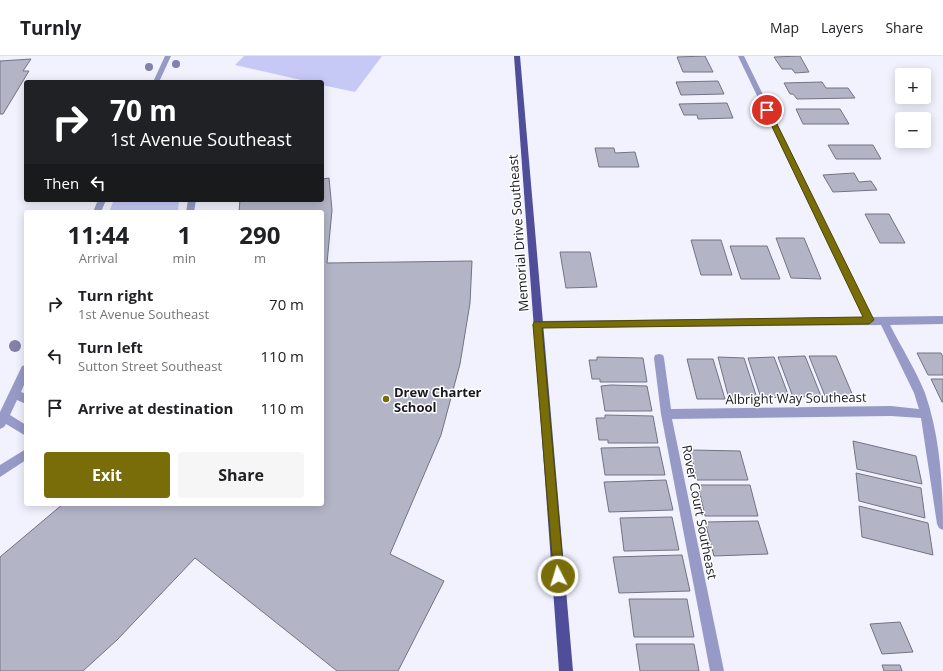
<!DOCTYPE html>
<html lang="en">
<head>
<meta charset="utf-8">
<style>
	:root { --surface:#fff; --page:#f6f6f6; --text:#202124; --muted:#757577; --line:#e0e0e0; --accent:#786d08 }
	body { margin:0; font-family:"Open Sans",sans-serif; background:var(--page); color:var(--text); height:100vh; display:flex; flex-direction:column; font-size:15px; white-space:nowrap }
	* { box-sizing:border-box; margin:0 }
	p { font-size:13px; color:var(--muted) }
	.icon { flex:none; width:22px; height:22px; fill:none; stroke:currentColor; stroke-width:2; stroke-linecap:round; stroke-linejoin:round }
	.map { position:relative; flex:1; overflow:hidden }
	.panel { position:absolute; left:24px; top:154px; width:300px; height:296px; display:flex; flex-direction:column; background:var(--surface); border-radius:4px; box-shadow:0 2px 10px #0003 }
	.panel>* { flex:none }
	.hud { position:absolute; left:24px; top:24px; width:300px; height:122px; border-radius:4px; box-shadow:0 2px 10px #0003; background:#202124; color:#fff; overflow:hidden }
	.controls { position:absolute; left:895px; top:12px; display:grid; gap:8px }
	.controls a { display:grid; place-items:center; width:36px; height:36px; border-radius:4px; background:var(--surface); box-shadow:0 2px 10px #0003; font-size:20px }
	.pin { position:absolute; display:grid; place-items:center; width:34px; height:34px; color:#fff; margin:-17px; border:2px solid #fff; border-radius:50%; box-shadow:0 1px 4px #0007 }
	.me { position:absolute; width:44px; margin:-22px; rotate:355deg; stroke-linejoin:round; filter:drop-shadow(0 0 3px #0008) }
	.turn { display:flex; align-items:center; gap:14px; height:84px; padding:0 20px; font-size:18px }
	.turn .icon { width:52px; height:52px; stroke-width:2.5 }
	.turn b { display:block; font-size:28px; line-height:34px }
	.then { display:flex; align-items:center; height:38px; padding:0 20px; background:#0003; gap:8px; font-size:15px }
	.eta { display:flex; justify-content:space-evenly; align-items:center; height:68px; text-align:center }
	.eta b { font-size:24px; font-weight:700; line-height:28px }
	.action { display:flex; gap:8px; margin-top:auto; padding:8px 20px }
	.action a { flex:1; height:46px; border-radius:4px; background:var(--accent); color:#fff; font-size:16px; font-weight:700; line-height:46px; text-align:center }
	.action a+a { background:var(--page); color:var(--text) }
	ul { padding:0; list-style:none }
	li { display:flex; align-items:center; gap:12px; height:52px; padding:0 20px }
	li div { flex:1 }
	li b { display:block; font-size:15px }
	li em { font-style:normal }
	header { display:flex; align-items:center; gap:24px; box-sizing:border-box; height:56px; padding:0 20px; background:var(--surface); border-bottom:1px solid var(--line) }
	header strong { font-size:19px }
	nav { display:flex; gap:22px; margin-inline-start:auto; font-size:14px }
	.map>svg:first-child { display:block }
	.green { fill:#c6c9f6 }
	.building { fill:#b3b5c7; stroke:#727384 }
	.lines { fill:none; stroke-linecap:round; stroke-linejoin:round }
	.minor { fill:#979ac6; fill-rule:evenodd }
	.major { fill:#504e9b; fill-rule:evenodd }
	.tree { fill:#8380aa }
	.route { fill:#786d08; stroke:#4e4705 }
	.poi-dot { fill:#786d08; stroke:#fff; stroke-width:1.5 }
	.labels { text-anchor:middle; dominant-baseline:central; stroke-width:3; stroke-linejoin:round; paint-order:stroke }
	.street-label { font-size:13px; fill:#18191f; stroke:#fff }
	.poi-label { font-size:13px; font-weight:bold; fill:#18191f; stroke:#fff; text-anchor:start }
</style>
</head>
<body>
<header>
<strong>Turnly</strong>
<nav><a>Map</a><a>Layers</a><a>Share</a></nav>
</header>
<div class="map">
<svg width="943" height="615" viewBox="0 0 943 615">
	<rect width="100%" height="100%" fill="#f1f2fe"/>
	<path class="green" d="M244,0H382L355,36L322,29V26H310L235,9Z
		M114,144H179L178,156H109Z"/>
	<path class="building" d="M705,0L713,16H683L677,1Z
		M800,0L809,16L795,17L792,13H782L774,1Z
		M31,3L23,15H29L3,58H0V5Z
		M718,25L724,38L681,39L676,26Z
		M822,26L826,32H848L855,42L797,43L793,38H790L784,27Z
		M727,47L733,62L698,63L697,59H684L679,48Z
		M796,53H840L849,68H803Z
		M828,89H873L881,103H836Z
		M595,92H614L615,97L635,96L639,111H599Z
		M854,117L859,126L871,125L877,134L833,136L823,119Z
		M329,122L332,154L327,207L472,205L470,247L460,308L441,379L390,498L444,525L398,615H337L195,502L117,584L83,615H0V501L63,448H322V156H239L240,144H322V123Z
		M865,158H889L905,187H880Z
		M776,182H804L821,223L791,222Z
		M691,184H721L732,219H701Z
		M730,190H767L780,223H741Z
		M560,196H590L597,231L566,232Z
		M917,297H941L943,301V319H928Z
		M805,300L821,340L793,341L778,301Z
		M809,300H836L853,340H825Z
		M597,301L643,302L647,326H600V323H592L589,304H597Z
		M718,301L744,302L757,342L729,343Z
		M774,301L789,341L761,342L748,302Z
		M687,303H713L725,343H697Z
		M931,323H943V346H942Z
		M611,329L647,330L652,355H605L601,330Z
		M605,359L653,360L658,387H608V384H599L596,362H605Z
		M853,385L916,400L922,428L857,413Z
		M659,391L665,419H605L601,392Z
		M690,394L740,395L748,424H697Z
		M856,417L921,432L925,462L859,445Z
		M666,424L673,454L609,456L604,426Z
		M698,429H750L758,460H705Z
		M859,450L928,467L933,499L862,481Z
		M672,461L679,494L624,495L620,462Z
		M758,465L768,498L714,500L705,466Z
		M682,499L690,535L619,537L613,501Z
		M629,543H687L694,581H634Z
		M900,566L913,596L882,598L870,568Z
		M636,588H694L699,615H640Z
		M882,609H900L902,615H884Z"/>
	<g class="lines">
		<path class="minor" d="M165,0H171L159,26H153Z
			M738,0H744L872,261L943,260V268L890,269C901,291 916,314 925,337C940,380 943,429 943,474L939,472L937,468L921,362L891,360L672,363L724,615H710L661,358L654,302L655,299L659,298L663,299L664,302L671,353L891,350L919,353L914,337L881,269L534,272L532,269L534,266L537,265L863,261Z
			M98,144H106L101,156H93Z
			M188,144H196L194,156H186Z
			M26,309V324L21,336L26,338V348L17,344L10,359L26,369V380L6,368L4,371L0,373V356L22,310Z
			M26,393V404L0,421V409Z"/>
		<path class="major" d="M514,0H520L573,615H559Z"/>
	</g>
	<g class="tree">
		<circle cx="176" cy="8" r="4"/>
		<circle cx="149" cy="11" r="4"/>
		<circle cx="15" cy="290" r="6"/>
	</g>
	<path class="route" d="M765,53L770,54L874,264L869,268L542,272L564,520L562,524L558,526L554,524L533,269L534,266L863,261L764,54Z"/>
	<circle class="poi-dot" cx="386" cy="343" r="4"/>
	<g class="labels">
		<g class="street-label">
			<text transform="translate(518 177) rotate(-94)">Memorial Drive Southeast</text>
			<text transform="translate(796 342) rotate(-1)">Albright Way Southeast</text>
			<text transform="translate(700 456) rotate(79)">Rover Court Southeast</text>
		</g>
		<g class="poi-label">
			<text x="394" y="336">Drew Charter<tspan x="394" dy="15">School</tspan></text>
		</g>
	</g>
</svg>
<div class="controls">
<a>+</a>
<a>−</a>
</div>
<div class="pin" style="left:767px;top:54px;background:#d93025"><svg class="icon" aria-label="arrive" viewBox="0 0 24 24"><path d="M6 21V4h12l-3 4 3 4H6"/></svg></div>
<svg class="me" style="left:558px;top:520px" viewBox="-20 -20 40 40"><circle r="17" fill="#786d08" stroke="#fff" stroke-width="3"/><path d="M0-11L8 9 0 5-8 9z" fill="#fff"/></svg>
<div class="hud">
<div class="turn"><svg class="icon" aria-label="right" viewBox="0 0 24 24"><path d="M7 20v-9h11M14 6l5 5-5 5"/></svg><div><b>70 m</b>1st Avenue Southeast</div></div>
<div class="then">Then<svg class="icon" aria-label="left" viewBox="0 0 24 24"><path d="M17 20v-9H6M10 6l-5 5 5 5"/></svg></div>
</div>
<section class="panel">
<div class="eta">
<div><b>11:44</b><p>Arrival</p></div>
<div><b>1</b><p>min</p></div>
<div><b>290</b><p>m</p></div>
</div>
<ul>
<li><svg class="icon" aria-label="right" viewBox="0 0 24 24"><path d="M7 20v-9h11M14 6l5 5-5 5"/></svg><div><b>Turn right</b><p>1st Avenue Southeast</p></div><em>70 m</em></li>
<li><svg class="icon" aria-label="left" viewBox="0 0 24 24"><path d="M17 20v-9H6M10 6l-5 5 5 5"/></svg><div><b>Turn left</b><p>Sutton Street Southeast</p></div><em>110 m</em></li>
<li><svg class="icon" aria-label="arrive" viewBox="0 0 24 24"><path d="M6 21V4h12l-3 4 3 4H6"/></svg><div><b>Arrive at destination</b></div><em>110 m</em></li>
</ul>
<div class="action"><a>Exit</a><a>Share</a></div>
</section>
</div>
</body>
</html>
